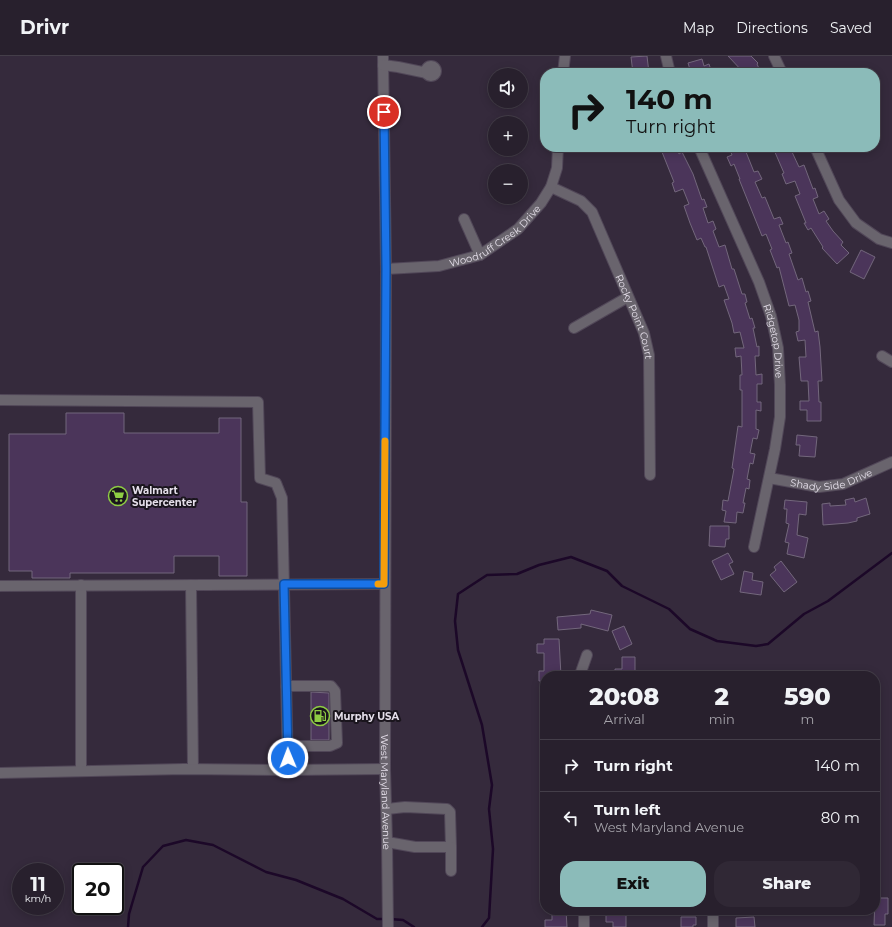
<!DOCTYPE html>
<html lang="en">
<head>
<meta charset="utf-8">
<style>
	:root { --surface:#28202d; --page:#302835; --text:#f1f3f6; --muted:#a5a3aa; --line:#443e49; --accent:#8bbbb9 }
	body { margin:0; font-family:Montserrat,sans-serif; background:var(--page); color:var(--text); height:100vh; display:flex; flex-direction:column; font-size:15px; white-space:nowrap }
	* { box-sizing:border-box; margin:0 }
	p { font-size:13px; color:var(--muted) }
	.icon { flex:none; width:22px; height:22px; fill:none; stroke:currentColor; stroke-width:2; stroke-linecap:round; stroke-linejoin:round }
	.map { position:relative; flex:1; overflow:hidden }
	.sheet { position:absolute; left:540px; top:615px; width:340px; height:244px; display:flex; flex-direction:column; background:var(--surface); border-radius:16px; box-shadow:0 2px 10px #0003,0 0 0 1px var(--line) }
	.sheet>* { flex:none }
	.banner { position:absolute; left:540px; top:12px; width:340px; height:84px; border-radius:16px; box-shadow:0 2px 10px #0003,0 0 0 1px var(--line); background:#8bbbb9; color:#111; overflow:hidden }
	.tools { position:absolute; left:488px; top:12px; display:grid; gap:8px }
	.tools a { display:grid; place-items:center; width:40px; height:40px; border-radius:50%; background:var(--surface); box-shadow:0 2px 10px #0003,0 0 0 1px var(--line); font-size:20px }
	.speed { position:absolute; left:12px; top:807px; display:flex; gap:8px; font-size:20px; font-weight:700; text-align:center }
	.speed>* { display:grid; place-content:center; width:52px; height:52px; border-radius:50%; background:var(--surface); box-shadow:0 2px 10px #0003,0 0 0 1px var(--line); line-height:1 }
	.speed small { font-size:10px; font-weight:400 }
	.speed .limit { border:2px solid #111; border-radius:6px; background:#fff; color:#111 }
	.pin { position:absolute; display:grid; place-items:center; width:34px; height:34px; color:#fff; margin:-17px; border:2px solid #fff; border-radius:50%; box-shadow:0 1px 4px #0007 }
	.me { position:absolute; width:44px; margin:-22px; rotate:359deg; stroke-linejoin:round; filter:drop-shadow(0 0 3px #0008) }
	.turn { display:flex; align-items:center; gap:14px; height:84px; padding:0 20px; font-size:18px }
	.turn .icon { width:52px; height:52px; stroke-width:2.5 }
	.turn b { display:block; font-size:28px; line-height:34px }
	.eta { display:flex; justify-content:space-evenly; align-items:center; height:68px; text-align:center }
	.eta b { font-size:24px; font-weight:800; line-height:28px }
	.cta { display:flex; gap:8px; margin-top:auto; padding:8px 20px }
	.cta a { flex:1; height:46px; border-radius:16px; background:var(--accent); color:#111; font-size:16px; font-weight:800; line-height:46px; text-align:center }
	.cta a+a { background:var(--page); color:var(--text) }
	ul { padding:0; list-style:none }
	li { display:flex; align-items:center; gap:12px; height:52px; padding:0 20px; border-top:1px solid var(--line) }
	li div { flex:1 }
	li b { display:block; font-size:15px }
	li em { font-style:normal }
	header { display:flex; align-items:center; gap:24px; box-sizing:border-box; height:56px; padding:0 20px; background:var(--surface); border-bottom:1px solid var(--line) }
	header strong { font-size:19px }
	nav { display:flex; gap:22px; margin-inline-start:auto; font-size:14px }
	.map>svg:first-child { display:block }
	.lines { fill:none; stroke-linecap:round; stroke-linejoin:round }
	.stream { stroke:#1c0828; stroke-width:2.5 }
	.building { fill:#4b355a; stroke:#73677c }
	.minor-casing { stroke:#514758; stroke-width:12 }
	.minor { stroke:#69646d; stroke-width:10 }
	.route-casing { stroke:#114b97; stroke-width:10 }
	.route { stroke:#1a73e8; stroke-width:7 }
	.slow { stroke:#f59e0b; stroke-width:7 }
	.labels { text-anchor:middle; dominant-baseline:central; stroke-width:4; stroke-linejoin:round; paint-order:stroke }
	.street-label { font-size:10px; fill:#e5dfea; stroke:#1a151d }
	.poi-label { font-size:10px; font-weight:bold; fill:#e5dfea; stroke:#1a151d; text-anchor:start }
</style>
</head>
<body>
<header>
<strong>Drivr</strong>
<nav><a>Map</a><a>Directions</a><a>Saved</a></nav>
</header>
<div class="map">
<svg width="892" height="871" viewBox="0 0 892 871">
	<rect width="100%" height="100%" fill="#352a3c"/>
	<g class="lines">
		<path class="stream" d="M390,863L403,864L414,871
			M128,871L129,858L143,811L163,790L186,784L213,789L266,816L296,824L343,843L377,863H385
			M482,871L489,862L493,793L489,753L492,729L482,669L458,594L455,565L458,538L487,519L517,518L539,509L571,501L607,515L622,530L669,553L690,573L717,585L756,590L768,588L804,558L828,545L892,497"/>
	</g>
	<path class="building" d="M647,0L649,17H633L631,1Z
		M728,0H751L758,7L757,8L761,17H744Z
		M702,3L704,10L709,8L712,17H691L688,7Z
		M660,91H676L679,98L682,96L693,118L702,144L704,143L707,151L703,152L708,167L713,165L716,173L713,175L719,191L725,189L732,213H734L742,238H745L747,246L745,247L750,263L752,262L755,272H753L757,291L759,290V300H755L756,319L762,318V328H757V346H761V355L756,354V373L759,374L757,383L753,382L750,397L755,398L753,408L750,407L747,423L750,424L749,433L746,432L743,447H745L743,457L737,456L736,467L724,466L726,455L722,454L723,444L728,445L734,413L732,412L738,370L742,371V334H740V319H742L741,300L736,301L735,292H744L740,276L734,277L732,267L724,244L729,243L724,229L719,231L706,191H705L701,182L697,184L690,167L684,150L689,148L683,133L675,136L672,127L674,126Z
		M729,91H744L754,116L758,115L762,123L755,126L762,142L765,141L774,163L780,161L783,168L779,169L786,187L788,186L792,197L789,198L798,224L802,222L806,236L808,235L811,245L808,246L815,276L818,275L820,291L822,325H818L819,346H821V365H807V354H800V345H809L808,325H801L799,301H806L805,284L798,285L796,276L799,275V264L795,249L789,250L779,211L777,212L770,194L772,193L766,178L762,180L739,123H740L734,108L731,110L727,101L732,99Z
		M781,91H804L792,96L799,111L804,109L813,133L815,132L818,141L813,143L819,158L824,155L829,163L826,165L833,175L843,186L841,189L849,197L837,208L822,192L823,191L811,172L808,174L804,167H806L795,140L800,138L795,125L786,128L782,118L784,117L774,94Z
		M861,194L875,201L864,223L850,216Z
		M66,357H124V377H219V362H241V446H247V520H219V500H174V517H70V522H32V515H9V378H66Z
		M797,379L817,381L815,401L799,400L800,389H796Z
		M854,442L855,446L866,442L870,458L857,462V465L848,467L823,469L822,448L830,447V450L846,449L845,444Z
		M785,444L807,446L806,459L799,458L797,479L808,482L804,502L787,498L789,487L785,486L789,468L786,467L787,453H784Z
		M710,470H729V483H726L725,491L709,490Z
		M728,497L733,506L729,508L734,518L721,524L712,505Z
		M781,505L797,526L784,536L770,519L776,514L774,511Z
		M744,515L753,517L752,524L763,526L761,539L740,536Z
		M591,554L612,559L608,575L581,568V572L558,574L557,561L590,558Z
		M624,570L632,588L620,594L612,575Z
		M544,583H559L561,620H545V625H539V615H544V597H537V588H544Z
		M622,601H635V620H615V613H622Z
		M311,636L329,637V684H311Z
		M875,842H888V858H885V869H874Z
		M552,854H566L567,871H545V864H552Z
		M606,856H626V871H613V866H606Z
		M681,861H696V869H693V871H681Z
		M754,861L755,871H736V862Z"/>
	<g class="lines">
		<g class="minor-casing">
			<g id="minor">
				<path id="s1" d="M383,0L386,213L385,713L387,786L388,871"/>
				<path d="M666,0L670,17"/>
				<path d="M774,0L782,17"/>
				<path d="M383,9L398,11L427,17"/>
				<circle cx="431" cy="15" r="5"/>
				<path d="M563,17L565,0"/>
				<path id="s2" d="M699,91L759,226L771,260L778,292L780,329V361L775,393L754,491"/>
				<path d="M815,91L839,144L856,167L879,183L892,187"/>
				<path id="s3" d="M551,131L581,145L592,156L644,277L649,299L650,419"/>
				<path d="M464,163L480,199"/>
				<path id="s4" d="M386,213L439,210L480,199L518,173L541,147L551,131L557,112L558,91"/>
				<path d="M574,272L628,241"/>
				<path d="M882,300L892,306"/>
				<path d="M0,344L258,346L260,422L276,427L282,442L288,714"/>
				<path id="s5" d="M769,422L819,431L843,428L892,406"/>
				<path d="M81,529V715"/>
				<path d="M191,529L193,713"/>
				<path d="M0,530L384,528"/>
				<path d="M581,620V616L587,599"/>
				<path d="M286,630H331L335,635L337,687L330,690H288"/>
				<path d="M0,717L184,713L288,714L385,713"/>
				<path d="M387,753L405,751L447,753L450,756L451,791"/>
				<path d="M387,786L415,791H451V815"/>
				<path d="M584,854V871"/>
				<path d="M713,854V871"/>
			</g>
		</g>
		<use href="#minor" class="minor"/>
	</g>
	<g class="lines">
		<g class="route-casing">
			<path id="route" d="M288,702L284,528H384L386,213L384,56"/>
		</g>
		<use href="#route" class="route"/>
		<path class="slow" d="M378,528H384L385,385"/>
	</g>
	<defs>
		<g id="supermarket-ring" transform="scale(1)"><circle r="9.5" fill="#1a151d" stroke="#8ecd43" stroke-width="1.5"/><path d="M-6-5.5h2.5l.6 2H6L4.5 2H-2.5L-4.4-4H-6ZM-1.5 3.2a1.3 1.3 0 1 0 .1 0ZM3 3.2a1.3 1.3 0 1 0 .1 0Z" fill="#8ecd43"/></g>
		<g id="fuel-ring" transform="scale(1)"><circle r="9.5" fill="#1a151d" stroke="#8ecd43" stroke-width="1.5"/><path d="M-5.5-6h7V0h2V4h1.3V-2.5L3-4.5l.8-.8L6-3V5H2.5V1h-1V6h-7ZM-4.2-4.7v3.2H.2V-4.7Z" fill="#8ecd43"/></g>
	</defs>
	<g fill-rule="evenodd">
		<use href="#supermarket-ring" x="118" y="440"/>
		<use href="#fuel-ring" x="320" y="660"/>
	</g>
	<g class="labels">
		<g class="street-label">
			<text stroke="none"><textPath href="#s4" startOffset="118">Woodruff Creek Drive</textPath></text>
			<text stroke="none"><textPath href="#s3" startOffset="162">Rocky Point Court</textPath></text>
			<text stroke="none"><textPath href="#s2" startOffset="209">Ridgetop Drive</textPath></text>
			<text stroke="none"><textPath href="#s5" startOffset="64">Shady Side Drive</textPath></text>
			<text stroke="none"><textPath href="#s1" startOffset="736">West Maryland Avenue</textPath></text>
		</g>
		<g class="poi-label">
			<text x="132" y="434">Walmart<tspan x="132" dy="12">Supercenter</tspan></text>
			<text x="334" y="660">Murphy USA</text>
		</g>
	</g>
</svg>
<div class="tools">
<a><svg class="icon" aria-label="sound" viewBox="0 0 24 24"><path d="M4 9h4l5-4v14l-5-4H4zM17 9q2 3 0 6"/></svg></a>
<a>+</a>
<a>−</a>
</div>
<div class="speed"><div>11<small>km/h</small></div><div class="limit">20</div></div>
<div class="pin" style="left:384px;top:56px;background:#d93025"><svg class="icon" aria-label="arrive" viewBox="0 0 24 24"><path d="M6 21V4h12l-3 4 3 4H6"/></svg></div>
<svg class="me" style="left:288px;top:702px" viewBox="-20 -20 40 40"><circle r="17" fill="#1a73e8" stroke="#fff" stroke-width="3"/><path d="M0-11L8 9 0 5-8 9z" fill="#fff"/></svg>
<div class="banner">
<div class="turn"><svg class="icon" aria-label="right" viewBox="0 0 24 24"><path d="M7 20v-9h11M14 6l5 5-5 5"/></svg><div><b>140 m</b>Turn right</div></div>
</div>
<section class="sheet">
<div class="eta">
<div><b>20:08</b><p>Arrival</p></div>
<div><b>2</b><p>min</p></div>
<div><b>590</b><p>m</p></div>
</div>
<ul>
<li><svg class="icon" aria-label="right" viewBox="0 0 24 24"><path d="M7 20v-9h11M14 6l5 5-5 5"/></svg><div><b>Turn right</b></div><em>140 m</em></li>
<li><svg class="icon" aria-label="left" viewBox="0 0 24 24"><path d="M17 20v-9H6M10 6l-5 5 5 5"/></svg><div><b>Turn left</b><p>West Maryland Avenue</p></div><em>80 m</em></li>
</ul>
<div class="cta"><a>Exit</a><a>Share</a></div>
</section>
</div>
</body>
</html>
